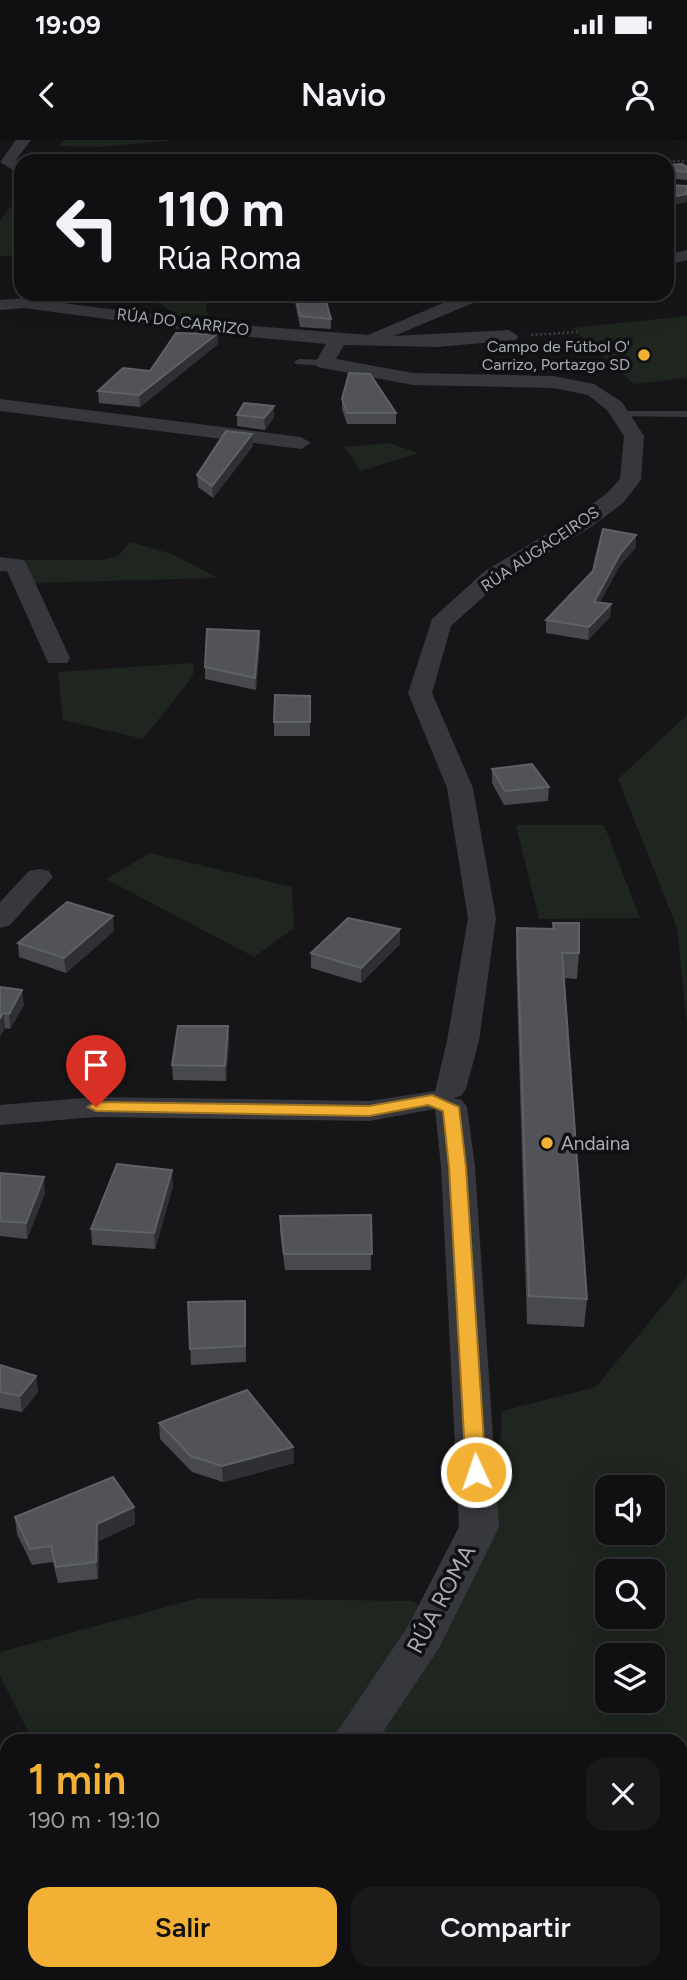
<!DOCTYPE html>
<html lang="es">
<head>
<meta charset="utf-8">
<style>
	:root { --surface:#101012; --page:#19191b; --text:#f1f3f6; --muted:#9c9d9f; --line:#303032; --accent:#f2b134 }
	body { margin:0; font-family:Figtree,sans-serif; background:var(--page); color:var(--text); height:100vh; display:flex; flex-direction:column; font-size:26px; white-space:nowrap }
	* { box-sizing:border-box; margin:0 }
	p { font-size:23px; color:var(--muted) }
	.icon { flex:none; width:38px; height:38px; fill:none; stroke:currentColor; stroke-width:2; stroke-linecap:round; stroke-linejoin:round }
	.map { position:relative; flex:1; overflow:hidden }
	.side { position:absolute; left:0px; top:1594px; width:688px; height:247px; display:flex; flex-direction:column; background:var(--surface); border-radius:21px 21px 0 0; box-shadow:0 7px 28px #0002,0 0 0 2px var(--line) }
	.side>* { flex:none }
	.guide { position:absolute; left:14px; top:14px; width:660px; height:147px; border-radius:21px; box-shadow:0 7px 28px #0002,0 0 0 2px var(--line); background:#101012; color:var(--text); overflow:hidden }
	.controls { position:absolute; left:595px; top:1335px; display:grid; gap:14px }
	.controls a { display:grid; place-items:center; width:70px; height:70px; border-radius:14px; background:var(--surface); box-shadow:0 7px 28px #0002,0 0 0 2px var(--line); font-size:35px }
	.pin { position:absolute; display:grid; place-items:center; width:60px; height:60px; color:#fff; margin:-72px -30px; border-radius:50% 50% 50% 0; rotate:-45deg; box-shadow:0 0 7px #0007 }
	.pin .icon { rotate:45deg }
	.me { position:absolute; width:77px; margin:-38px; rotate:357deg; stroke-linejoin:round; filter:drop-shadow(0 0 5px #0008) }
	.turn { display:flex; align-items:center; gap:24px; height:147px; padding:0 28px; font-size:32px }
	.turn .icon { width:91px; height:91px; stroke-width:2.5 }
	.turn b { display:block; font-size:49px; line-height:60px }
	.round { display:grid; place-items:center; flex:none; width:74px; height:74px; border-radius:21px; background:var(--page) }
	.headline { display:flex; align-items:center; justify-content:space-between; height:119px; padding:0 28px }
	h1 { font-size:42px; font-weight:600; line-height:52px; color:var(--accent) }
	.button { display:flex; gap:14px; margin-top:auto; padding:14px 28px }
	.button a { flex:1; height:80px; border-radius:21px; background:var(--accent); color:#111; font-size:28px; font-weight:600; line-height:80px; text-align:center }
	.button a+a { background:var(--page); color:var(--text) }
	.status { display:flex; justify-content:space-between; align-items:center; height:49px; padding:0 35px; background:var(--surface); direction:ltr }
	.status svg { height:19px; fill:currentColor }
	header { display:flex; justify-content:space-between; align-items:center; height:91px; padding:0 28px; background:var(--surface); font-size:32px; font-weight:600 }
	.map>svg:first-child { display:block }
	.green { fill:#1e261f; fill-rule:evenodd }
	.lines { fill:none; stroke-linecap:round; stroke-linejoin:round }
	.path { stroke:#3d3f44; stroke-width:2.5; stroke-dasharray:2 2.5; stroke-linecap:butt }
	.service { fill:#37383d; fill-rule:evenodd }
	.minor { fill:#37383d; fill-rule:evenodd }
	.wall { fill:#47494d }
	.shaded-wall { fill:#2f3033 }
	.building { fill:#525359; stroke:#5f6168; stroke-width:2 }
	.route { fill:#f2b134; stroke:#9d7322; stroke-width:2 }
	.poi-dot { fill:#f2b134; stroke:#111113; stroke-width:2.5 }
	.labels { text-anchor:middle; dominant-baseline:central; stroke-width:7; stroke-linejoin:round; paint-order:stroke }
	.far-street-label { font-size:16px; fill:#a8adb8; stroke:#111113 }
	.far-poi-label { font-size:16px; fill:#a8adb8; stroke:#111113; text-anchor:end }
	.poi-label { font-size:19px; fill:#a8adb8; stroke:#111113; text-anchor:start }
	.near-street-label { font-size:23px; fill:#a8adb8; stroke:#111113 }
</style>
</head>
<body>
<div class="status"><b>19:09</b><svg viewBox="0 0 49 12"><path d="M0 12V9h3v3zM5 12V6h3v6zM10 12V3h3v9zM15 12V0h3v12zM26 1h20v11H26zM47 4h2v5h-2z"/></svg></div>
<header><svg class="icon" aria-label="back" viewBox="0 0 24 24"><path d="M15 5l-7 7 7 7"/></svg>Navio<svg class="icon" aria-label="person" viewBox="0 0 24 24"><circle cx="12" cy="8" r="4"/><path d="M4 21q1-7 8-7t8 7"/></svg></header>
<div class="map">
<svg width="687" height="1840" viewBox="0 0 687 1840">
	<rect width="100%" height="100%" fill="#161618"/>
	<path class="green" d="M65,0H174L100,7L59,6Z
		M16,60H21V115L0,116V80Z
		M163,154H208L205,157L209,181L183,180L159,163Z
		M687,176V238L634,244L572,188Z
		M389,303L418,313L361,331L344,307Z
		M130,402L172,414L218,438L34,443L24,420H102L118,416Z
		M193,523V536L143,599L63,580L58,532Z
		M687,575V885L677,788L618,639Z
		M516,685H604L640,778L539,779Z
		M150,713L292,747L294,788L254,817L106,739Z
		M687,1136V1840H148L144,1834H681V1601H33L0,1536V1512L199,1458L413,1461L423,1468L498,1351L502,1271L596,1247ZM607,1348H653V1393H607ZM607,1432H653V1477H607ZM607,1516H653V1561H607Z"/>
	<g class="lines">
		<path class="path" d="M637,21H687
			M531,195L577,192"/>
		<path class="service" d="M299,219L324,220L329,223L324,226L296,224L294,222Z
			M619,271H687V277L615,276V272Z"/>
		<path class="minor" d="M16,0H31L16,20L21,23V35L0,22Z
			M687,110V120L667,125V115Z
			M464,154H498L495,158L480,160L394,196L509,190L518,196L516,200L437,207L344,205L336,219L413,233L553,236L594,244L622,262L644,296L641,340L623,363L591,387L501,441L451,486L432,553L473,648L496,778L479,901L466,949L461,956L453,958L462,960L467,967L475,1027L499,1387L439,1508L377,1601H331L408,1486L459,1387L441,1027L435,969L369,981L96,977L0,985V965L96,957L369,961L435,951L447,901L468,778L447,648L408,553L432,479L485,431L575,377L607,353L620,339L624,296L607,270L588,255L553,248L413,245L317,227L315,223L326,204L218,194L24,168L0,170V160L24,158L218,183L368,195Z
			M0,259L301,297L311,303L301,309L0,271Z
			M0,417L24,420L27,425L70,518L67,523H49L46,518L7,431H0Z
			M39,729L49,731L53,737L10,785L0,788V762L29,731Z
			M53,1834H111L108,1840H50Z"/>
	</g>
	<path class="wall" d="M667,25L687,27V40L667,38V39Z
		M670,45L687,46L676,64L669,54Z
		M295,154L331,179V189L300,187L295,162Z
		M217,194L218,204L140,267L99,263L98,251L150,231Z
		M342,259L396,273V284H347L342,269Z
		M237,275L274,277L265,290L237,286Z
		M253,306L213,358L198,347L197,335Z
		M636,395V407L619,427L600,462L611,464L610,477L588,500L546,493V480Z
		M260,502L256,550L205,539V527Z
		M310,556V596H274V582Z
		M492,629L549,647L548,661L504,665L492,643Z
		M553,783L579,813L577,839L564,838L587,1159L584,1187L527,1184L516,814L517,788L552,789Z
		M114,791L66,833L19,817L18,803Z
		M400,804L361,843L311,828V813Z
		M0,847L24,865L10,889L5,888Z
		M228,886L229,902L226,941L173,940L172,925Z
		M0,1033L45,1053L27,1099L0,1096Z
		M173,1046L155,1109L92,1105L91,1089Z
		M371,1075V1130H285L280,1092V1076Z
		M245,1161L246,1222L191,1225L188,1162Z
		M0,1225L36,1236L38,1252L22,1272L0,1268Z
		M159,1283L293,1307L294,1323L223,1342L192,1332L160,1299Z
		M134,1367L135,1384L99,1401L98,1439L58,1443L53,1422L32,1425L17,1394L15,1377Z"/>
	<path class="shaded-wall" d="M687,54V62L676,64V56Z
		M217,194L218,204L140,267L139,255Z
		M274,266V277L265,290L264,278Z
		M252,294L253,306L213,358L212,346Z
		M636,395V407L619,427L593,474L594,462L620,414Z
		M611,464L610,477L588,500L589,487Z
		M259,491L260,502L256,550L255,538Z
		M113,776L114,791L66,833L64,818Z
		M400,789V804L361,843V828Z
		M22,850L24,865L10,889L9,874Z
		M3,873L5,888L0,897V879Z
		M228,886L229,902L226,941L225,926Z
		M172,1030L173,1046L155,1109L154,1093Z
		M44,1037L45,1053L27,1099L26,1083Z
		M36,1236L38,1252L22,1272L20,1256Z
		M293,1307L294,1323L223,1342L222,1326Z
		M134,1367L135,1384L99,1401L98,1439L96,1422L97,1384Z"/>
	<path class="building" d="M682,24L687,27V32L668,30L667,33V25Z
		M670,45L687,46V54L676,56Z
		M295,154H324L331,179L300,176Z
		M176,193L217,194L139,255L98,251L123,228L150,231Z
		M349,233L370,234L396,273H347L342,259Z
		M244,263L274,266L264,278L237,275Z
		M226,291L252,294L212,346L197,335Z
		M603,389L636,395L620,414L594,462L611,464L589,487L546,480L593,431Z
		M207,489L259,491L255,538L205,527Z
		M275,555L310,556V582H274Z
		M532,624L549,647L505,651L492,629Z
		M67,762L113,776L64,818L18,803Z
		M348,778L400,789L361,828L311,813Z
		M553,783H579V813H562L587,1159L529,1156L517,788L554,789Z
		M0,847L22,850L9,874L3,873L0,879Z
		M178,886H228L225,926L172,925Z
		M117,1024L172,1030L154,1093L91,1089Z
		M0,1033L44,1037L26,1083L0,1081Z
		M371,1075L372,1114H284L280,1076Z
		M245,1161V1206L190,1209L188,1162Z
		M0,1225L36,1236L20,1256L0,1252Z
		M247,1250L293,1307L222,1326L191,1316L159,1283Z
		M113,1337L134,1367L97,1384L96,1422L56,1427L51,1406L30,1409L15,1377Z"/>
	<path class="route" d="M432,955L459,967L466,1027L486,1332L476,1339L466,1332L449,1027L443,971L428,965L369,976L96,971L88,967L96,962L369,966Z"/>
	<g class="poi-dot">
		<circle cx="644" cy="215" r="7"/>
		<circle cx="547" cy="1003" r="7"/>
	</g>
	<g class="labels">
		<g class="far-street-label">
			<text transform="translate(183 182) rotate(7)">RÚA DO CARRIZO</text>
			<text transform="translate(540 409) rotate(-34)">RÚA AUGACEIROS</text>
		</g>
		<g class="far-poi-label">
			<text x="630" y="206">Campo de Fútbol O'<tspan x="630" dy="18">Carrizo, Portazgo SD</tspan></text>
		</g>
		<g class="poi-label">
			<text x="561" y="1003">Andaina</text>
		</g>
		<g class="near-street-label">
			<text transform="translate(441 1459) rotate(-62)">RÚA ROMA</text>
		</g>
	</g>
</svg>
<div class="controls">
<a><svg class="icon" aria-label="sound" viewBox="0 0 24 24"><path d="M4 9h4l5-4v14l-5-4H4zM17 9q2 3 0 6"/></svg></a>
<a><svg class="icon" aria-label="search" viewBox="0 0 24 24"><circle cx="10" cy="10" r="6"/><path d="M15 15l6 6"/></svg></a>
<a><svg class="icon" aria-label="layers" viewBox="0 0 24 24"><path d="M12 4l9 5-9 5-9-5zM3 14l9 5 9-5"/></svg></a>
</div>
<div class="pin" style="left:96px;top:967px;background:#d93025"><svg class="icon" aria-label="arrive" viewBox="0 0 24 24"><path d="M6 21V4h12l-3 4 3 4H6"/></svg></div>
<svg class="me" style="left:476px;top:1332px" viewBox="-20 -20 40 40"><circle r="17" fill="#f2b134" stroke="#fff" stroke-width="3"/><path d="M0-11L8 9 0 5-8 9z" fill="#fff"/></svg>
<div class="guide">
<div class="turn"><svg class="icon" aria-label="left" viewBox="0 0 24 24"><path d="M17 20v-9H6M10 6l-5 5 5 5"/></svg><div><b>110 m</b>Rúa Roma</div></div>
</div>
<section class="side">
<div class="headline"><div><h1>1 min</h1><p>190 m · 19:10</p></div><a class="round"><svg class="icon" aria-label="close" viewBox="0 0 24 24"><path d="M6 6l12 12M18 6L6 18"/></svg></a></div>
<div class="button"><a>Salir</a><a>Compartir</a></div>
</section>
</div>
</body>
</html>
